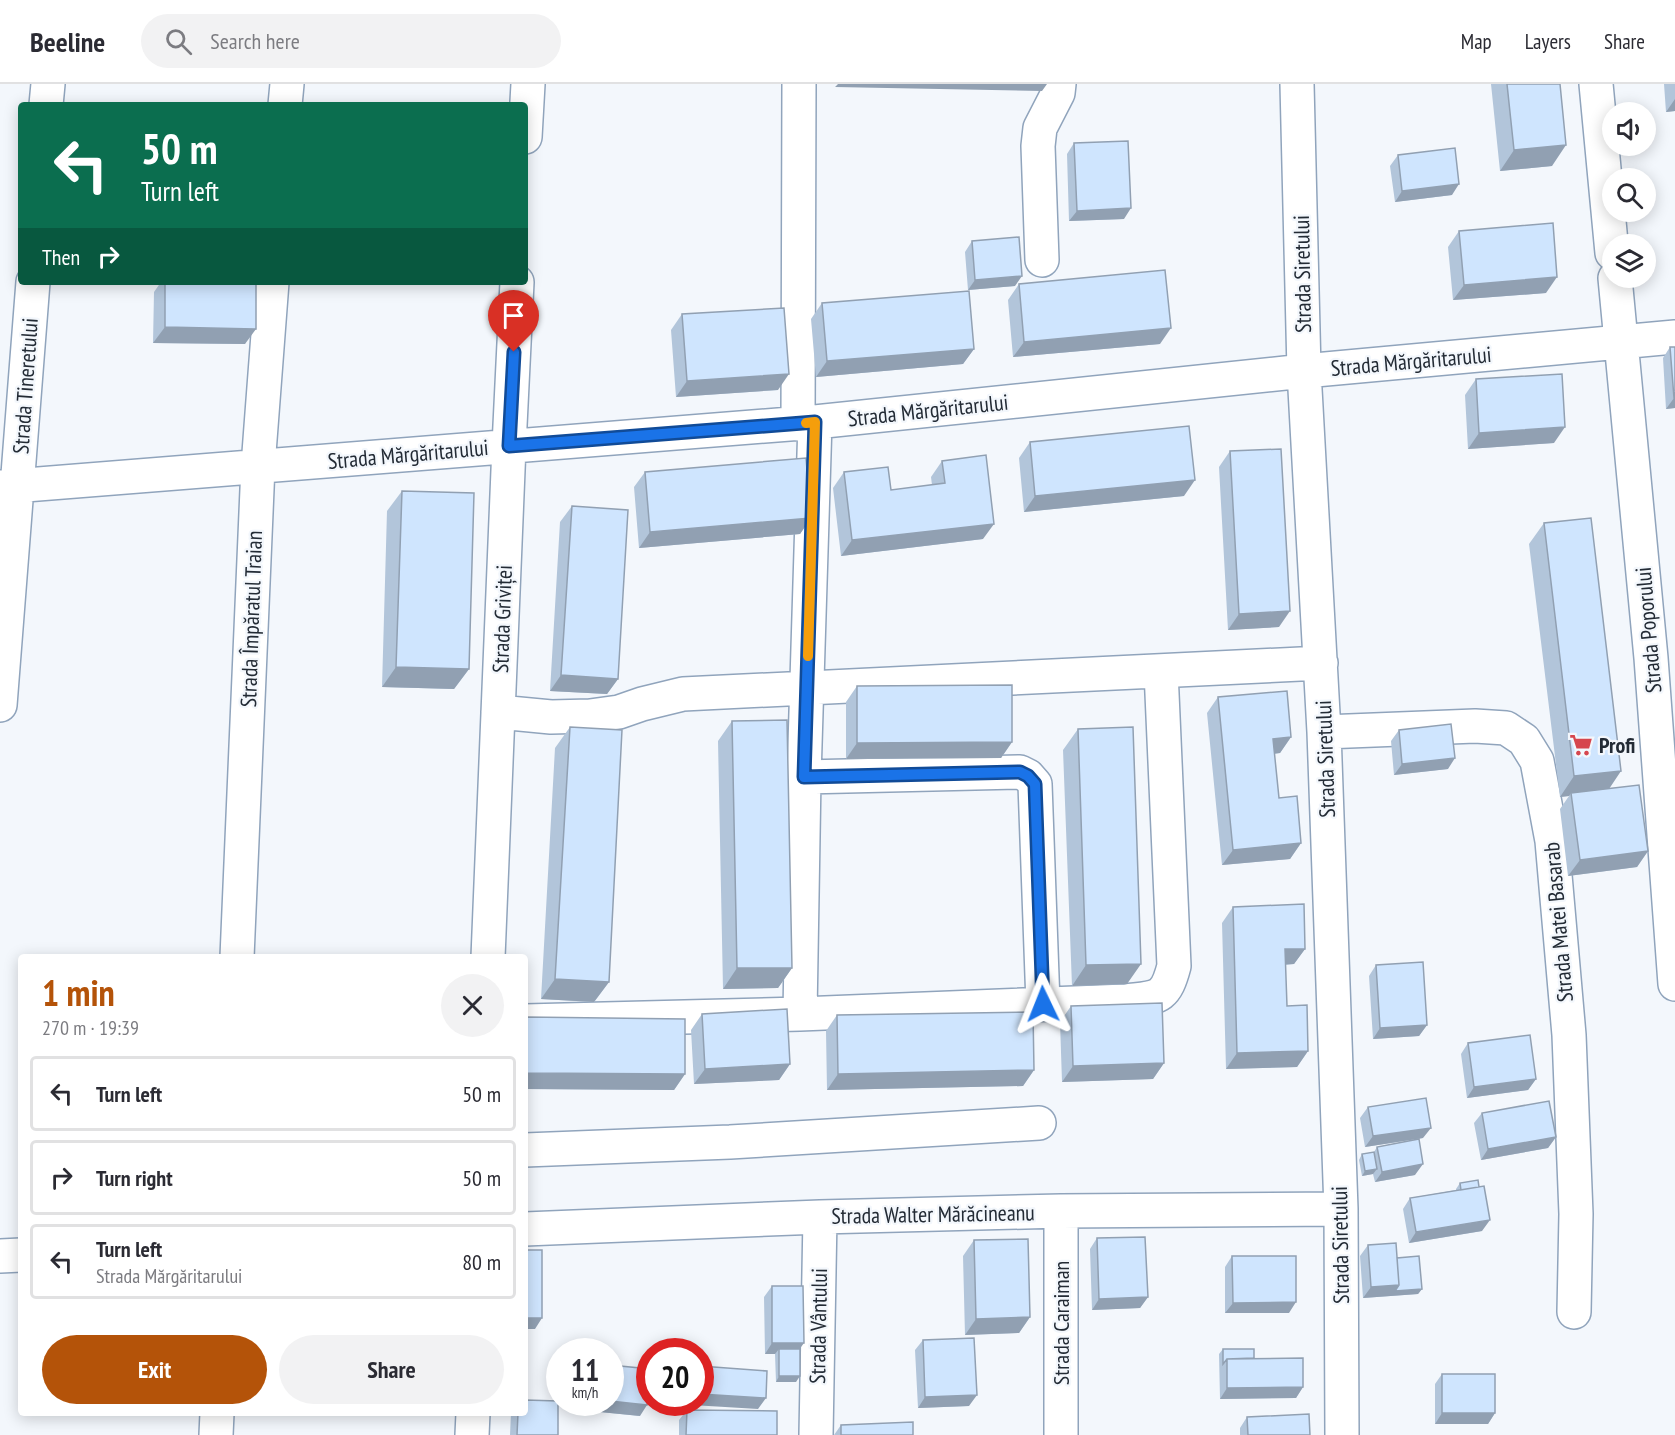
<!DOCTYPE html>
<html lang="en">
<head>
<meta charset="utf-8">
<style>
	:root { --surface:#fff; --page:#f2f2f3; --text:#2b2b33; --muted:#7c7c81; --line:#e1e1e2; --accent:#b45309 }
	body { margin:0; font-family:"PT Sans Narrow",sans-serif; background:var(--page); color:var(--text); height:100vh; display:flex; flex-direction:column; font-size:22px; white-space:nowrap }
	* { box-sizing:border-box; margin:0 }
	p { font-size:20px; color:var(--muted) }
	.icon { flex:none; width:33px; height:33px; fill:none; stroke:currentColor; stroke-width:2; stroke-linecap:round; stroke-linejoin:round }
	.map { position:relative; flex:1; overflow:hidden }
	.side { position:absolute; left:18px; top:870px; width:510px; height:462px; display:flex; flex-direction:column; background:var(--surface); border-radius:6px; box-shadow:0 3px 15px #0003 }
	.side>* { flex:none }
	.banner { position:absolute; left:18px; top:18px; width:510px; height:183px; border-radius:6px; box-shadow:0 3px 15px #0003; background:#0b6e4f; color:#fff; overflow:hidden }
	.buttons { position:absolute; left:1602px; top:18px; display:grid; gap:12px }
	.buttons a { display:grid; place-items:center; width:54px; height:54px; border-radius:50%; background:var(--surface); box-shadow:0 3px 15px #0003; font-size:30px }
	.speed { position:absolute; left:546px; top:1254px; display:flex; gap:12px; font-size:30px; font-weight:700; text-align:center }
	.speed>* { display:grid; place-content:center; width:78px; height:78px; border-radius:50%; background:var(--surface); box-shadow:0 3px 15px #0003; line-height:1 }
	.speed small { font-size:15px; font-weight:400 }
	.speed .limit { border:9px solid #d22; background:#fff; color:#111 }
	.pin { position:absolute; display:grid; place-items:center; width:51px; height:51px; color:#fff; margin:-62px -26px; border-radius:50% 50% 50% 0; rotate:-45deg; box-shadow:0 0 6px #0007 }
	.pin .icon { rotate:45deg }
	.me { position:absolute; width:66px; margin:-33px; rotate:358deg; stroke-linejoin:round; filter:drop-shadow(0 0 4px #0008) }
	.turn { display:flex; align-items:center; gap:21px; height:126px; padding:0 24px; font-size:27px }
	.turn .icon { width:78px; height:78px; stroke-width:2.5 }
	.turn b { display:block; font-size:42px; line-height:51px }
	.then { display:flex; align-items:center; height:57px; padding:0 24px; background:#0003; gap:12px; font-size:22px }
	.round { display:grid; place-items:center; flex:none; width:63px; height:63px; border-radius:32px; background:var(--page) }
	.summary { display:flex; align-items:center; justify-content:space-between; height:102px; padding:0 24px }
	h1 { font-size:36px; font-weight:700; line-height:45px; color:var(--accent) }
	.primary-button { display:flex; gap:12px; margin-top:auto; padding:12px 24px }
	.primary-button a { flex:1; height:69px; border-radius:36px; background:var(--accent); color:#fff; font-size:24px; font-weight:700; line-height:69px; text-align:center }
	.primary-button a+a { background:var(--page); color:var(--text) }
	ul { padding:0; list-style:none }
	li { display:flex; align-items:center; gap:18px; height:75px; margin:0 12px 9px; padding:0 12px; border:3px solid var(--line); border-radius:6px }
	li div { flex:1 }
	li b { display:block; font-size:22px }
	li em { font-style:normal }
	header { display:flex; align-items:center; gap:36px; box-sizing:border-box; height:84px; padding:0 30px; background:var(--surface); border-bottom:2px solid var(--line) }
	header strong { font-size:28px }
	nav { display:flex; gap:33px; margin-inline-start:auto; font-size:21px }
	.search { width:420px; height:54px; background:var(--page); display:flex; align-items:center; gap:15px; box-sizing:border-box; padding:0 21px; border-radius:33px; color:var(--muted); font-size:22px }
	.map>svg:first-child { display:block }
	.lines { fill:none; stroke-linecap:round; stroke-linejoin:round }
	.minor-casing { stroke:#90a4bc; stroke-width:36 }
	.minor { stroke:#fff; stroke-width:33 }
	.wall { fill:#b2c5da }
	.shaded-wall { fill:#91a0b2 }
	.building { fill:#cfe5fe; stroke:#91a0b2; stroke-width:1.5 }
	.route-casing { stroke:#114b97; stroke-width:15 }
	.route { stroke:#1a73e8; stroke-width:10 }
	.slow { stroke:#f59e0b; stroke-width:10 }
	.labels { text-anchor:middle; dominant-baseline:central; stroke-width:4.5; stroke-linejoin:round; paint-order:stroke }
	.street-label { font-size:22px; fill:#232b35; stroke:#f3f7fc }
	.poi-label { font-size:22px; font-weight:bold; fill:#232b35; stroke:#f3f7fc; text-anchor:start }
</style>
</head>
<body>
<header>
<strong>Beeline</strong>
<div class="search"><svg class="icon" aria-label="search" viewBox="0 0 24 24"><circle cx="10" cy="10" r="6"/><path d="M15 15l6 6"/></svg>Search here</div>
<nav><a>Map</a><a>Layers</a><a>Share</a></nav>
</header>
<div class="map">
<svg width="1675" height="1351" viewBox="0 0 1675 1351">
	<rect width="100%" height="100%" fill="#f3f7fc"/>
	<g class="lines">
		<g class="minor-casing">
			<path id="minor" d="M1297,0L1304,287L1324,648L1341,1125L1342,1351
				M1596,0L1612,169
				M46,21L48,0
				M285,21L287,0
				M525,53L528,0
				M1042,176L1038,62L1040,44L1058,9L1059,0
				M1615,194L1651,574L1675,900
				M798,340L799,0
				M0,403L815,338L1304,287L1675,253
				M0,621L33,198
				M498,628L551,633L590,632L619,628L642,620L683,610L1321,579
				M1324,648L1475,642L1506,644L1524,656L1537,677L1552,757L1569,951L1576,1130L1574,1228
				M804,693L1020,688L1028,692L1035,700L1043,920
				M237,873L258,382L272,198
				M488,873L509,362L517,198
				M800,930L804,693L815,338
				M525,937L800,930L1126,917C1158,913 1165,916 1174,882L1161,587
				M525,1066L730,1058L1039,1039
				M1061,1127V1351
				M525,1145L820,1133L1061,1127L1341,1125
				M0,1172L21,1171
				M216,1351L217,1329
				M472,1351L473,1329
				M816,1351L820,1133"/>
		</g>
		<use href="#minor" class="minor"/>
	</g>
	<path class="wall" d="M1491,0H1560L1552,82L1500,87Z
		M1664,0H1675V27L1666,28Z
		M1074,59L1124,135L1069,137L1067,70Z
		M1398,71L1452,111L1395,118L1390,82Z
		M1459,147L1546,209L1453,216L1448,163Z
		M972,157L1015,202L968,206L965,168Z
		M161,198H256L245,260L153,259L154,208Z
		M1019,200L1160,260L1013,273L1008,216Z
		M822,219L974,265L963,280L816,293L811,235Z
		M682,230L778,306L676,313L671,246Z
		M1670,263H1675V324L1666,325L1663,274Z
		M1476,295L1554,359L1468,365L1465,311Z
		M1030,358L1184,412L1024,428L1019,374Z
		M1230,367L1279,543L1228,546L1219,383Z
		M942,377L983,455L841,472L833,404L844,388L891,406L932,401L931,393Z
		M645,388L811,434L800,450L639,464L634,403Z
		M402,407L469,585L454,605L382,603L387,427Z
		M572,422L618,595L607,610L550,607L560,438Z
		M1544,439L1609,704L1648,767L1637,783L1568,792L1560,725L1569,712L1560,713L1529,460Z
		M857,602L1012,658L1001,674L846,675V618Z
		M1218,613L1291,653L1280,669L1274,670L1279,714L1301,759L1290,775L1222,781L1207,629Z
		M732,637L792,884L778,904L723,905L718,657Z
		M570,643L609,898L594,918L541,915L555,664Z
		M1078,645L1127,900L1072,902L1063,666Z
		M1399,646L1448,685L1394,691L1391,657Z
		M1233,823L1305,865L1294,880L1285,881L1287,922L1308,967L1297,983L1226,985L1222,839Z
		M1376,881L1427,941L1419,952L1373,955L1369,892Z
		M1071,922L1164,979L1153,995L1062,998L1060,938Z
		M702,930L790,980L779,996L694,1000L691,946Z
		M837,931L1034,986L1023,1002L827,1006L826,947Z
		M526,933L685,990L674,1006L525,1005V934Z
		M1468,959L1536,995L1528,1006L1467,1014L1461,970Z
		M1368,1023L1423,1054L1365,1063L1360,1034Z
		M1482,1029L1556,1053L1548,1064L1481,1076L1474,1039Z
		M1377,1063L1415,1091L1375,1098L1373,1090L1362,1092L1359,1076L1362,1070L1374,1068Z
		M1460,1099L1482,1147L1409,1159L1403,1125L1410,1114L1456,1106V1105Z
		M1097,1154L1148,1213L1140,1224L1092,1226L1090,1165Z
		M974,1156L1030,1233L1019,1249L965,1251L963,1172Z
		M1368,1161L1397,1174L1422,1205L1418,1210L1363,1214L1360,1172Z
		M1232,1172L1289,1229H1225V1183Z
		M772,1202L800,1265L796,1298H776L775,1270H765L764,1213Z
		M923,1256L969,1322L918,1324L915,1266Z
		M1223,1265L1254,1274L1303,1303L1296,1314L1220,1315L1219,1270Z
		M1442,1290L1495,1329L1488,1340H1435V1300Z
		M581,1318H610L640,1332L580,1326Z
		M687,1326L777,1351H679V1336Z
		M511,1329H525L558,1351H510Z
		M1247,1333L1310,1351H1240V1344Z
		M841,1341L913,1351H834Z"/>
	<path class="shaded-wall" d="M838,0H1047L1042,7L835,3Z
		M1675,15V27L1666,28Z
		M1566,61L1552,82L1500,87L1514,66Z
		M1459,100L1452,111L1395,118L1402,107Z
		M1131,124L1124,135L1069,137L1077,127Z
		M1022,192L1015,202L968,206L975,196Z
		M1557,193L1546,209L1453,216L1464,201Z
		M165,243L256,245L245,260L153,259Z
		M1171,244L1160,260L1013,273L1024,258Z
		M974,265L963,280L816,293L827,277Z
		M789,290L778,306L676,313L687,297Z
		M1674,314H1675V324L1666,325Z
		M1565,343L1554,359L1468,365L1479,349Z
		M1195,396L1184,412L1024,428L1035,412Z
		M811,434L800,450L639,464L650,448Z
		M994,440L983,455L841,472L852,456Z
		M1290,527L1279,543L1228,546L1239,530Z
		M396,583L469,585L454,605L382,603Z
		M561,591L618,595L607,610L550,607Z
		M1291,653L1280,669L1262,671L1273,655Z
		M1012,658L1001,674L846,675L857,659Z
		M1455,674L1448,685L1394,691L1402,680Z
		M1621,687L1607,708L1571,709L1569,712L1560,713L1574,692Z
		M1301,759L1290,775L1222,781L1233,766Z
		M1648,767L1637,783L1568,792L1580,776Z
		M1285,865H1305L1294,880L1274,881Z
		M1141,880L1127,900L1072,902L1086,881Z
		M737,884H792L778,904L723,905Z
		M555,895L609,898L594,918L541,915Z
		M1427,941L1419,952L1373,955L1380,944Z
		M1308,967L1297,983L1226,985L1237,969Z
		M1164,979L1153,995L1062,998L1073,982Z
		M790,980L779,996L694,1000L705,985Z
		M1034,986L1023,1002L827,1006L838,990Z
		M525,989H526L685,990L674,1006L525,1005Z
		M1536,995L1528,1006L1467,1014L1474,1003Z
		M1431,1044L1423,1054L1365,1063L1373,1052Z
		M1556,1053L1548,1064L1481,1076L1488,1065Z
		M1423,1080L1415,1091L1375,1098L1382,1088Z
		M1377,1085L1373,1090L1362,1092L1365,1087Z
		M1490,1136L1482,1147L1409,1159L1416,1148Z
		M1399,1201L1422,1205L1418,1210L1363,1214L1371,1203Z
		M1148,1213L1140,1224L1092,1226L1099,1215Z
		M1296,1218L1289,1229H1225L1233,1219Z
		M1030,1233L1019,1249L965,1251L976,1235Z
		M525,1234H542L535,1245H525Z
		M772,1259H804L796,1270L779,1265L775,1270H765Z
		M779,1292H800L796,1298H776Z
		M1303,1303L1296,1314L1220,1315L1227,1304Z
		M700,1310L766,1314L758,1325L659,1319L700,1318Z
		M977,1311L969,1322L918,1324L925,1313Z
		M610,1317L647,1321L640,1332L580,1326L585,1318H610Z
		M1442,1329H1495L1488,1340H1435Z"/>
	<path class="building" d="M1507,0H1560L1566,61L1514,66Z
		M1128,57L1131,124L1077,127L1074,59Z
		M1455,64L1459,100L1402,107L1398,71Z
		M1553,139L1557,193L1464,201L1459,147Z
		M1019,153L1022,192L975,196L972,157Z
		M1165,186L1171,244L1024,258L1019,200Z
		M165,198H256V245L165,243Z
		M969,207L974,265L827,277L822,219Z
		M784,224L789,290L687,297L682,230Z
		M1670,263H1675V314H1674Z
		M1562,290L1565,343L1479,349L1476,295Z
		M1189,342L1195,396L1035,412L1030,358Z
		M1281,365L1290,527L1239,530L1230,367Z
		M986,371L994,440L852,456L844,388L888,383L891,406L945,399L942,377Z
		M806,374L811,434L650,448L645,388Z
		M402,407L474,409L469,585L396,583Z
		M572,422L628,426L618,595L561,591Z
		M1591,434L1621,687L1574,692L1544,439Z
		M1012,601V658L857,659V602Z
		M1287,607L1291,653L1273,655L1279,714L1297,712L1301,759L1233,766L1218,613Z
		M787,636L792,884H737L732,637Z
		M1451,640L1455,674L1402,680L1399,646Z
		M570,643L622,646L609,898L555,895Z
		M1133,643L1141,880L1086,881L1078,645Z
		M1639,701L1648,767L1580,776L1571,709Z
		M1304,820L1305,865H1285L1287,922L1307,921L1308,967L1237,969L1233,823Z
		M1423,878L1427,941L1380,944L1376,881Z
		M1162,919L1164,979L1073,982L1071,922Z
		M787,925L790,980L705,985L702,930Z
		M1033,928L1034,986L838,990L837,931Z
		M526,933L685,935V990L526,989Z
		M1530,951L1536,995L1474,1003L1468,959Z
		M1426,1014L1431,1044L1373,1052L1368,1023Z
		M1549,1017L1556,1053L1488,1065L1482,1029Z
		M1419,1055L1423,1080L1382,1088L1377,1063Z
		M1374,1068L1377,1085L1365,1087L1362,1070Z
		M1478,1096L1479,1103L1461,1106L1460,1099Z
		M1484,1102L1490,1136L1416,1148L1410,1114Z
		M1145,1153L1148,1213L1099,1215L1097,1154Z
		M1028,1155L1030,1233L976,1235L974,1156Z
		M1396,1159L1399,1201L1371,1203L1368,1161Z
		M525,1166H542V1234H525Z
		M1232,1172H1296V1218L1233,1219Z
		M1419,1172L1422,1205L1395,1207L1399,1201L1397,1174Z
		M772,1202H803L804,1259H772Z
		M974,1254L977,1311L925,1313L923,1256Z
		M779,1265H800V1292H779Z
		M1223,1265H1254V1274L1227,1275L1223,1280Z
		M1303,1274V1303L1227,1304V1275Z
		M610,1281L650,1285L647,1321L610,1317Z
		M700,1282L767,1287L766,1314L700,1310Z
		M1442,1290H1495V1329H1442Z
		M525,1316L558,1317V1351H517L518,1329H525Z
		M687,1326L777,1327V1351H686Z
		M1309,1330L1310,1351H1248L1247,1333Z
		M913,1338V1351H841V1341Z"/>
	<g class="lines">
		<g class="route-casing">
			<path id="route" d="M514,268L509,362L815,338L804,693L1020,688L1028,692L1035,700L1043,920"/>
		</g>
		<use href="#route" class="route"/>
		<path class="slow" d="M806,339L815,338L808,572"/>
	</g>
	<defs>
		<g id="supermarket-bare" transform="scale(1.8)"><path d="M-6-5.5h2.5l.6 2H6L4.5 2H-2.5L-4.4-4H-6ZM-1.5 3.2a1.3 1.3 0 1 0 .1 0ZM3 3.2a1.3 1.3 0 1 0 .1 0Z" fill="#d6464e" stroke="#f3f7fc" stroke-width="2.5" paint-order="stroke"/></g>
	</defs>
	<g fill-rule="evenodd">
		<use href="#supermarket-bare" x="1581" y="661"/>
	</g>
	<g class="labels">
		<g class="street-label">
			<text transform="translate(1302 190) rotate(-91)">Strada Siretului</text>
			<text transform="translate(1411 277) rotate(-5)">Strada Mărgăritarului</text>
			<text transform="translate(25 302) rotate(-86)">Strada Tineretului</text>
			<text transform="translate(928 326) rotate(-6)">Strada Mărgăritarului</text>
			<text transform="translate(408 370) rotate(-5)">Strada Mărgăritarului</text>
			<text transform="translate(251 535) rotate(-88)">Strada Împăratul Traian</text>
			<text transform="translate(502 535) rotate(-88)">Strada Griviței</text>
			<text transform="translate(1648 546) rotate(-95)">Strada Poporului</text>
			<text transform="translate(1325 675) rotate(-92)">Strada Siretului</text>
			<text transform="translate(1558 838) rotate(-95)">Strada Matei Basarab</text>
			<text transform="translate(933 1130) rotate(-1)">Strada Walter Mărăcineanu</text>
			<text transform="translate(1340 1161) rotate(-91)">Strada Siretului</text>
			<text transform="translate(1061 1239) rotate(-90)">Strada Caraiman</text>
			<text transform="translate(818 1242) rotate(-89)">Strada Vântului</text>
		</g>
		<g class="poi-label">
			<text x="1599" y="661">Profi</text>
		</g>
	</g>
</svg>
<div class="buttons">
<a><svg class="icon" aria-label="sound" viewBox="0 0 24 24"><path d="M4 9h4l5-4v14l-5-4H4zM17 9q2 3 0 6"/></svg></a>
<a><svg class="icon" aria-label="search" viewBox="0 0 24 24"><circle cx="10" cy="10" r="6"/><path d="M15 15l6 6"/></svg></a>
<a><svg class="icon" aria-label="layers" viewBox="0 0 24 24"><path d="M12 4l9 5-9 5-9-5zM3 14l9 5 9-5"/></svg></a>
</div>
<div class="speed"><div>11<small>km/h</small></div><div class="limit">20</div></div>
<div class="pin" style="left:514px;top:268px;background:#d93025"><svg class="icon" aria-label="arrive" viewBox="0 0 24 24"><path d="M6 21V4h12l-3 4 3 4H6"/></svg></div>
<svg class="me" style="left:1043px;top:920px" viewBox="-20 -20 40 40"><path d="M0-17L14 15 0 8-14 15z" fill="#1a73e8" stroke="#fff" stroke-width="4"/></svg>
<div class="banner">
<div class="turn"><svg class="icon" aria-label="left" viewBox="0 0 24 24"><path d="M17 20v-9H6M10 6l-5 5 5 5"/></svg><div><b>50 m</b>Turn left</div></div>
<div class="then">Then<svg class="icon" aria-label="right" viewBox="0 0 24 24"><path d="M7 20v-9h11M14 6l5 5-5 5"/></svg></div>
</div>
<section class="side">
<div class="summary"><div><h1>1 min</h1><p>270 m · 19:39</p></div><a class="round"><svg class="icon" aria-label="close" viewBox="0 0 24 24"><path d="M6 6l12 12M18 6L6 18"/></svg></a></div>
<ul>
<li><svg class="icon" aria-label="left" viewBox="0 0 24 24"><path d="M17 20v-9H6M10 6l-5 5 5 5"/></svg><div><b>Turn left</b></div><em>50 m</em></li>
<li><svg class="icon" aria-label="right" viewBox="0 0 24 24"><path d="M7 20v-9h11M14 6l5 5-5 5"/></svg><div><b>Turn right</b></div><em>50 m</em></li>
<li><svg class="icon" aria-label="left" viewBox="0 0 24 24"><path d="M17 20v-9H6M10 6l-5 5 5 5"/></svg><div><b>Turn left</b><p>Strada Mărgăritarului</p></div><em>80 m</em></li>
</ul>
<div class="primary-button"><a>Exit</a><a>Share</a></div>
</section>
</div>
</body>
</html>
